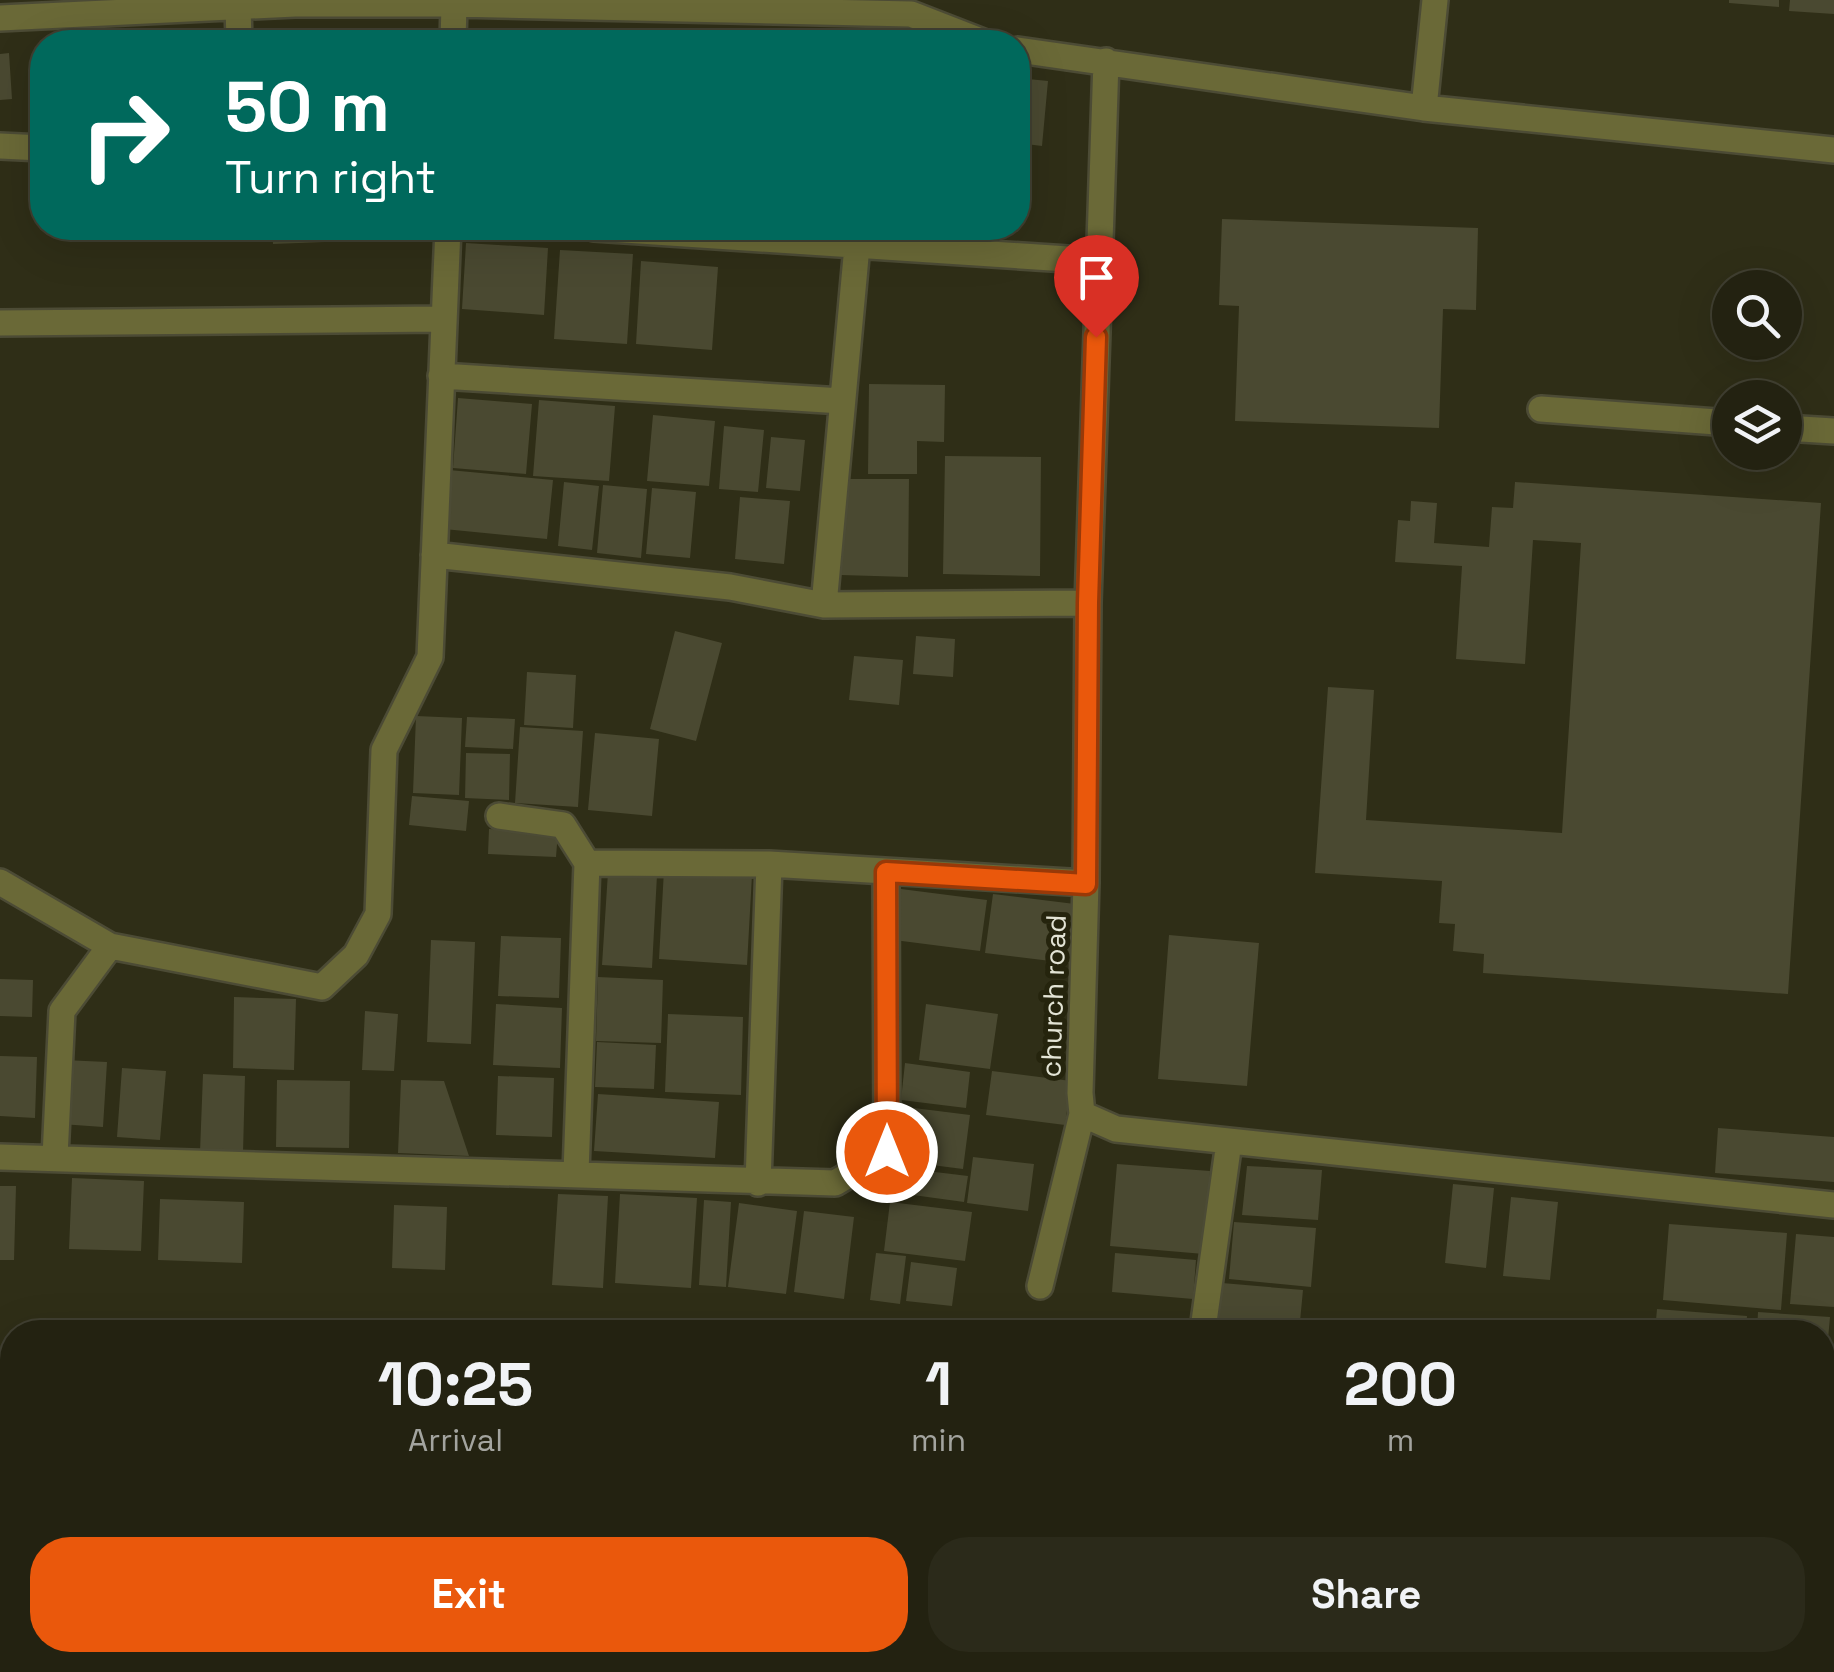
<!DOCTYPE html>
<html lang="en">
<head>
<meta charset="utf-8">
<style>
	:root { --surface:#232211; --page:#2b2a1a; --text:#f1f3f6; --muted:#a3a49f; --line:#403f31; --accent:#ea580c }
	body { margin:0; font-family:"Space Grotesk",sans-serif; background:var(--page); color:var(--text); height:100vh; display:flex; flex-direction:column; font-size:38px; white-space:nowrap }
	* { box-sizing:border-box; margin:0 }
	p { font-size:32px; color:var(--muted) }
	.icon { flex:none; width:55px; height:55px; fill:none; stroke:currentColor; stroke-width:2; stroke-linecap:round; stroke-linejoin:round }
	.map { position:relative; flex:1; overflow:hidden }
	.side { position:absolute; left:0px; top:1320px; width:1835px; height:352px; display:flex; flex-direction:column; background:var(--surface); border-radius:40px 40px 0 0; box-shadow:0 10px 40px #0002,0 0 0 2px var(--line) }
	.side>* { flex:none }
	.guide { position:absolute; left:30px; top:30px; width:1000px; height:210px; border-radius:40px; box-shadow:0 10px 40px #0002,0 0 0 2px var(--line); background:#00695c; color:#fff; overflow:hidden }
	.fabs { position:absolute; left:1712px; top:270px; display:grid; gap:20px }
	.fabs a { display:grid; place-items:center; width:90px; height:90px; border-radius:50%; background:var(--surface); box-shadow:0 10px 40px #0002,0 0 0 2px var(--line); font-size:50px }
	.pin { position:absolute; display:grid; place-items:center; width:85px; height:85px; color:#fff; margin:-102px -42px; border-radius:50% 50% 50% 0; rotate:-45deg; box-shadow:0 0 10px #0007 }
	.pin .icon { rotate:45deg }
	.me { position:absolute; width:110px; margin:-55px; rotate:0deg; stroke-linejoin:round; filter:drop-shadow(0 0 8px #0008) }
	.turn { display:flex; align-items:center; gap:35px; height:210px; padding:0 30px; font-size:45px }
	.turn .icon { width:130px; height:130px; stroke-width:2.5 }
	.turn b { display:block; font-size:70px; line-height:85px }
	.eta { display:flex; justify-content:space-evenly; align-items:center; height:170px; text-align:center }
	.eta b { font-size:60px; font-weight:600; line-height:70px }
	.primary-button { display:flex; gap:20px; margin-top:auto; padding:20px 30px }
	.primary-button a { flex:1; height:115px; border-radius:40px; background:var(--accent); color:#fff; font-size:40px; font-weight:600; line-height:115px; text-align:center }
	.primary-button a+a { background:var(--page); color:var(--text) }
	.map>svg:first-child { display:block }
	.building { fill:#4a4931 }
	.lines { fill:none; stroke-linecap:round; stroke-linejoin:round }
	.minor-casing { stroke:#4c4b35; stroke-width:30 }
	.minor { stroke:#6a6937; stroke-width:25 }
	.route-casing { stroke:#983908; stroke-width:25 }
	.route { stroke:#ea580c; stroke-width:18 }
	.labels { text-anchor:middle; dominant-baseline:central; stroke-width:10; stroke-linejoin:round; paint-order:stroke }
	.street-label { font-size:28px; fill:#e3e4d5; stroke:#25240d }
</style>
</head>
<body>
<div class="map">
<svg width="1834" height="1672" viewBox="0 0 1834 1672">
	<rect width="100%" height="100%" fill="#2f2e17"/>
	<path class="building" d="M1729,0H1779V7L1729,3Z
		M1790,0H1834V14L1789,11Z
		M257,36H351V42H257Z
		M9,53L12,99L0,100V54Z
		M1018,78L1048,81L1042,146L1018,143Z
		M1222,219L1478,228L1476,310L1443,309L1439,428L1235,421L1239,306L1219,305Z
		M272,228H350L351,241L273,244Z
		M466,243L548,248L544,315L462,309Z
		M560,250L633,254L627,344L554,339Z
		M641,261L718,267L712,350L636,344Z
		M869,384L945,385L944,442L917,441V474H868Z
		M458,398L532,404L526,474L453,468Z
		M539,400L615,406L609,481L533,476Z
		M653,415L715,421L709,486L647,481Z
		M724,426L764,430L758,492L719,489Z
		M771,437L805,440L800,491L766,488Z
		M945,456L1041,457L1040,576L943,574Z
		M449,470L553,480L547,539L444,529Z
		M843,479H909L908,577L841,575Z
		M564,482L599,486L592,550L558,546Z
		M1515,482L1821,503L1788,994L1483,973L1484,954L1453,951L1455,924L1439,923L1442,881L1315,873L1328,687L1374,690L1366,820L1562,833L1581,543L1533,540L1525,664L1456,659L1462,566L1395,562L1398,520L1410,521L1411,501L1437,503L1434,543L1489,547L1492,507L1513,508Z
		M603,485L647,489L641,558L597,553Z
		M652,488L696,492L690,558L646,554Z
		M740,497L790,501L784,564L735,559Z
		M675,631L722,643L696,741L650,729Z
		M916,636L955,639L953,677L913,674Z
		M854,656L903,660L899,705L849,700Z
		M527,672L576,675L573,728L524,725Z
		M416,716L462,718L459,795L413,793Z
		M467,717L515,719L513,749L465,747Z
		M520,727L583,731L578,807L515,803Z
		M595,733L659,739L652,816L588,810Z
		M466,753L510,754L509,800L465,798Z
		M412,796L469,801L466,831L409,825Z
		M489,829L558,832L556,857L488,854Z
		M664,870L752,875L747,965L659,959Z
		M608,872L657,875L652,968L602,965Z
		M901,889L987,900L980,951L894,940Z
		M993,894L1083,905L1075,964L985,953Z
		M1169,935L1259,943L1247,1086L1158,1079Z
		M501,936L561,938L559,998L498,996Z
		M431,940L475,942L471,1044L427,1042Z
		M598,977L663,980L661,1043L596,1041Z
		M0,979L33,980L32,1017L0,1016Z
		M234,997L296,999L294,1070L233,1068Z
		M496,1004L562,1008L560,1068L493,1065Z
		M926,1004L998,1014L990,1069L919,1060Z
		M365,1011L398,1014L394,1071L362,1070Z
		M668,1014L743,1017L741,1095L665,1092Z
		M597,1042L656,1045L654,1089L595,1087Z
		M0,1056L37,1057L35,1118L0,1116Z
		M64,1060L107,1062L103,1127L61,1124Z
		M905,1063L970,1072L966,1108L901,1100Z
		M122,1068L166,1071L160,1140L117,1137Z
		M992,1071L1071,1081L1065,1125L986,1115Z
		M203,1074L245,1076L243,1153L200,1152Z
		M498,1076L554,1078L552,1137L496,1135Z
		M277,1080L350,1081L349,1148L276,1147Z
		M401,1080L444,1081L469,1156L398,1153Z
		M598,1094L719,1102L715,1158L594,1151Z
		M906,1107L970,1115L963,1169L900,1161Z
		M1718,1128L1834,1137V1182L1715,1173Z
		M973,1157L1034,1164L1028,1211L967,1203Z
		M1117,1164L1210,1171L1204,1254L1110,1246Z
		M1247,1166L1322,1170L1318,1220L1242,1215Z
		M894,1167L968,1176L964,1202L891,1192Z
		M72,1178L144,1181L141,1251L69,1249Z
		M1453,1184L1494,1188L1486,1268L1445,1263Z
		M0,1186H16L14,1260H0Z
		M558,1194L608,1196L603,1288L552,1285Z
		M620,1194L697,1198L691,1288L615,1283Z
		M1511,1197L1558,1202L1550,1280L1503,1276Z
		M160,1199L244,1202L242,1263L158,1260Z
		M704,1200L731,1202L726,1287L699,1285Z
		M890,1202L972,1212L965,1261L884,1251Z
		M739,1203L797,1211L786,1294L728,1287Z
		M394,1205L447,1207L445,1270L392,1268Z
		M804,1211L854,1217L844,1299L794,1292Z
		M1234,1222L1316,1228L1311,1287L1229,1279Z
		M1669,1224L1787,1233L1781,1310L1663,1300Z
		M1796,1234L1834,1237V1307L1790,1304Z
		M876,1253L906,1256L900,1304L870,1300Z
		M1115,1253L1196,1260L1193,1299L1112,1292Z
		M911,1262L957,1268L952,1306L906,1301Z
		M1222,1283L1303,1290L1299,1332H1218Z
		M1657,1309L1747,1316L1746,1332H1655Z
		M1758,1312L1830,1317L1825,1372H1822V1332H1757Z
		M761,1660H1089L1088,1663L1116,1671L776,1672Z
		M1565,1660H1627L1628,1664L1614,1668L1615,1672H1578V1668L1568,1671Z
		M1702,1660H1760L1735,1672H1708Z"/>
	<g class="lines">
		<g class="minor-casing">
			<path id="minor" d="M238,5L239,42
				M0,18L295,4H454L911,14L983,42
				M453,42L454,4
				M1018,50L1424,108L1834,150
				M1106,61L1088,603L1086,883L1080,1093L1082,1114L1116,1129L1834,1205
				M1424,108L1435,0
				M0,146L42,148
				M594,228L1098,261
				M0,323L443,319
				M441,376L842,401
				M1541,409L1730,423
				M1785,428L1834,431
				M434,555L730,587L824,605L1088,603
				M824,605L857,246
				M499,816L563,825L587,863L769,864L1086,883
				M0,882L110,946L322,987L356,955L378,914L384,750L430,657L448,228
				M0,1157L835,1183L887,1152L886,872
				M55,1157L62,1011L110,946
				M576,1173L587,863
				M758,1183L769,864
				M1040,1286L1082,1114
				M1203,1329L1229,1142
				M1822,1430L1834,1431
				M1822,1491L1834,1492
				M1822,1524L1830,1645L1822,1649
				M668,1660L677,1672
				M1317,1672L1320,1660
				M1782,1672L1803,1660"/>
		</g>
		<use href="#minor" class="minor"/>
	</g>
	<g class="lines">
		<g class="route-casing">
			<path id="route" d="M887,1152L886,872L1086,884L1088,603L1096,337"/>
		</g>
		<use href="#route" class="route"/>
	</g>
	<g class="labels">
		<g class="street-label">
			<text transform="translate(1053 996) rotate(-88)">church road</text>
		</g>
	</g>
</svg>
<div class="fabs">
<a><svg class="icon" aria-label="search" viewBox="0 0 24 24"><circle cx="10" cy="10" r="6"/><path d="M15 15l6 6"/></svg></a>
<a><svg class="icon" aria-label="layers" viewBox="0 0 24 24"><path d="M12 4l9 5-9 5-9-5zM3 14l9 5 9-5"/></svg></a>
</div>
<div class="pin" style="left:1096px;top:337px;background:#d93025"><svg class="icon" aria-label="arrive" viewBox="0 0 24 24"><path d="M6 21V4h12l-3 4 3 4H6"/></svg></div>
<svg class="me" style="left:887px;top:1152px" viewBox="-20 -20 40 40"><circle r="17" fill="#ea580c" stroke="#fff" stroke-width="3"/><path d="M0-11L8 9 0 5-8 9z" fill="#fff"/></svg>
<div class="guide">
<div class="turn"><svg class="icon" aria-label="right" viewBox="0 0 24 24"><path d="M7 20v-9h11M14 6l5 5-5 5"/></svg><div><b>50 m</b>Turn right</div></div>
</div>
<section class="side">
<div class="eta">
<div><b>10:25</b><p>Arrival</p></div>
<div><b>1</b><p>min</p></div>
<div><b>200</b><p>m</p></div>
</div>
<div class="primary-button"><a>Exit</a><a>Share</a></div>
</section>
</div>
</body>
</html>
